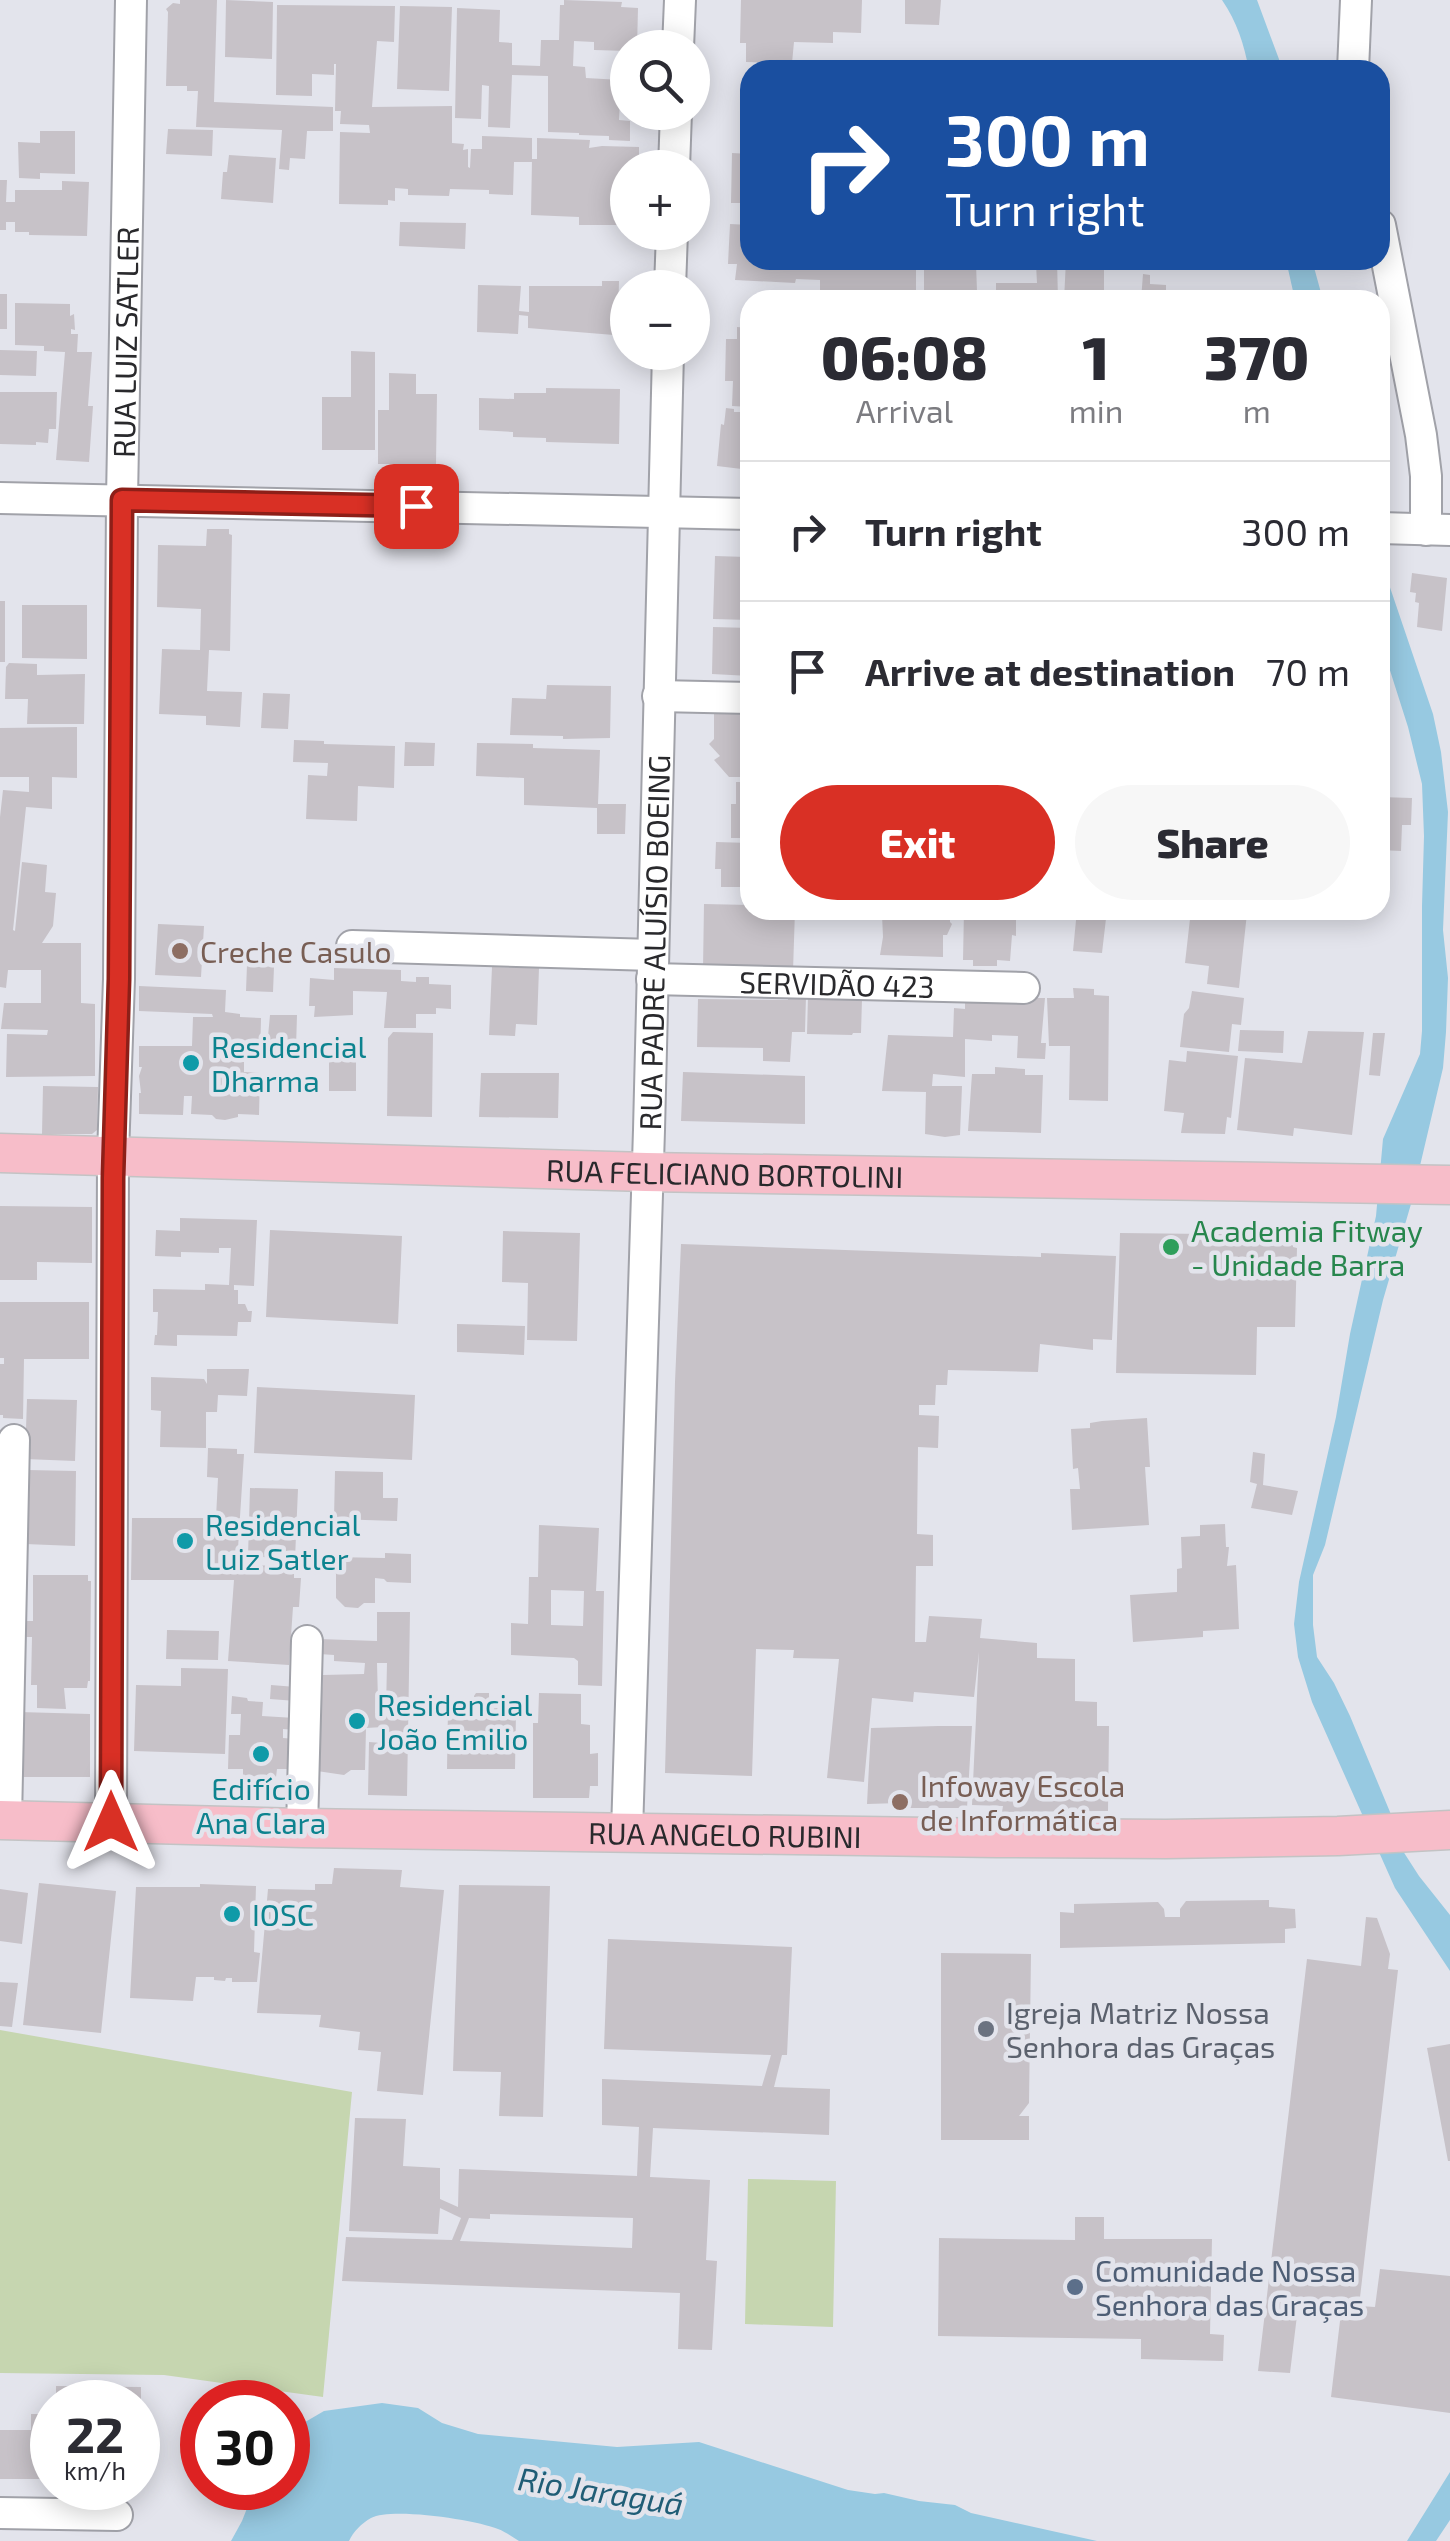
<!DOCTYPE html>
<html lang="en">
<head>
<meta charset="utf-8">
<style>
	:root { --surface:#fff; --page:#f7f7f7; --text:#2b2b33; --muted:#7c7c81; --line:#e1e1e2; --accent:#d93025 }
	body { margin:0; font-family:"Exo 2",sans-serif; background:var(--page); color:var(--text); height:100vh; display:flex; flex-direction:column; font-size:38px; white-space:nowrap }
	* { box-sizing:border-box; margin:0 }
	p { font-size:32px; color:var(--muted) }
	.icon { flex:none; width:55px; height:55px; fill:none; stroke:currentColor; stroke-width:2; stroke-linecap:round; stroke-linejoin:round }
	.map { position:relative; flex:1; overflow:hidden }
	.details { position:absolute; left:740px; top:290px; width:650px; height:630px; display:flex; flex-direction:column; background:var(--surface); border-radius:30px; box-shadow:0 5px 25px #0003 }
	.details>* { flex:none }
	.guide { position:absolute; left:740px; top:60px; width:650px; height:210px; border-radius:30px; box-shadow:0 5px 25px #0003; background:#1a4fa0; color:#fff; overflow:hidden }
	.controls { position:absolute; left:610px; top:30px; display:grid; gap:20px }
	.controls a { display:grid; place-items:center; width:100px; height:100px; border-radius:50%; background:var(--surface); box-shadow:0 5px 25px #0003; font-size:50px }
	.speed { position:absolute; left:30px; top:2380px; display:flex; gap:20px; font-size:50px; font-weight:700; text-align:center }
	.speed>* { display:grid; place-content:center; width:130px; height:130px; border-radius:50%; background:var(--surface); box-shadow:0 5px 25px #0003; line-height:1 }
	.speed small { font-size:25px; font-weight:400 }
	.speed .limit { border:15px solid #d22; background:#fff; color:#111 }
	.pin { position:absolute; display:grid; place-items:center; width:85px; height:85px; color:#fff; margin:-42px; border-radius:20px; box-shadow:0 5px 15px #0006 }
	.me { position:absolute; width:110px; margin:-55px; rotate:0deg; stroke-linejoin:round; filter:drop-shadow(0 0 8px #0008) }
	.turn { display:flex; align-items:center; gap:35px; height:210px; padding:0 40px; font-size:45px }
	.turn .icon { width:130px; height:130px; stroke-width:2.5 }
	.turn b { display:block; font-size:70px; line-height:85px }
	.eta { display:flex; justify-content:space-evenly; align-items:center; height:170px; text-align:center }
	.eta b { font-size:60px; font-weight:800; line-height:70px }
	.action { display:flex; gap:20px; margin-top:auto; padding:20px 40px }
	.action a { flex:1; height:115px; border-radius:60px; background:var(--accent); color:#fff; font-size:40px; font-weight:800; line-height:115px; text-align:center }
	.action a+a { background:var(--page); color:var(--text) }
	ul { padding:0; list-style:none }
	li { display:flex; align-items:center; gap:30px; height:140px; padding:0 40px; border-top:2px solid var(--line) }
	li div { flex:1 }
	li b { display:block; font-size:38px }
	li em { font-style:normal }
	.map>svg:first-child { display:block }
	.green { fill:#c6d6b0 }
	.water { fill:#97c9e1 }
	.building { fill:#c7c2c8; fill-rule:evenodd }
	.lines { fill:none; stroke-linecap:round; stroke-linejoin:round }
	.minor-casing { stroke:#a1a2a9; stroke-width:34 }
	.major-casing { stroke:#c3c3c4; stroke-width:41 }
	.minor { stroke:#fff; stroke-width:30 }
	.major { stroke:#f7bdc9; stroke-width:38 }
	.route-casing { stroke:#8d1f18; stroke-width:25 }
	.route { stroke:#d93025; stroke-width:18 }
	.education-dot { fill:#8d6e63; stroke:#e3e4ec; stroke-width:4 }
	.culture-dot { fill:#0f9aa8; stroke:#e3e4ec; stroke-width:4 }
	.leisure-dot { fill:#2e9e5b; stroke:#e3e4ec; stroke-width:4 }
	.worship-dot { fill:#6b7280; stroke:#e3e4ec; stroke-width:4 }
	.service-dot { fill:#5c6f8a; stroke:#e3e4ec; stroke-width:4 }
	.labels { text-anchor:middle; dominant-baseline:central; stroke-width:9; stroke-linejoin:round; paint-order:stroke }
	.street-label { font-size:30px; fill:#29292c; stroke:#e3e4ec }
	.education-label { font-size:30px; fill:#785e54; stroke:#e3e4ec; text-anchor:start }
	.culture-label { font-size:30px; fill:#0d838f; stroke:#e3e4ec; text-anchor:start }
	.leisure-label { font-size:30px; fill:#27864d; stroke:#e3e4ec; text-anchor:start }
	.worship-label { font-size:30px; fill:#5b616d; stroke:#e3e4ec; text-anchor:start }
	.service-label { font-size:30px; fill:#4e5e75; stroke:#e3e4ec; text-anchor:start }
	.water-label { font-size:32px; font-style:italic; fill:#205d76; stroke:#e3e4ec }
</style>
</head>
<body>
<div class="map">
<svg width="1450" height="2541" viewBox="0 0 1450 2541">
	<rect width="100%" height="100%" fill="#e3e4ec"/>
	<path class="green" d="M0,2030L352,2092L323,2397L164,2375L0,2373Z
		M748,2179L836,2181L833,2327L745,2324Z"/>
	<path class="water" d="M1222,0H1257L1283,70H1249C1244,44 1237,22 1222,0Z
		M1286,260H1312L1323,300H1295Z
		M1380,558L1433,714L1441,752L1448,812L1443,930L1448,978L1446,1032L1443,1068L1411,1204L1383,1300L1325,1545L1313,1575V1625L1317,1657L1334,1683L1350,1716L1390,1812L1401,1848L1419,1876L1450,1915V1971L1395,1888L1312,1702L1298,1657L1294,1624L1299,1582L1336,1417L1350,1334L1376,1216L1383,1139L1420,1054L1422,1031V906L1424,836L1422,784L1408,727L1380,639Z
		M382,2403L418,2408L442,2423L478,2434L617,2447L699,2442L848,2490L875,2494L884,2493L919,2501L955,2505L971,2513L1097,2541H519C512,2537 506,2532 498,2529C476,2520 392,2507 371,2518C362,2523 353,2532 349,2541H231L242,2521L255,2488H288V2439L300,2425L324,2411Z
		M1450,2472V2520L1436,2541H1407Z"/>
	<path class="building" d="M180,0H217L214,102L333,107V131H307L305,159L290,158L289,170L279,169L282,130L196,127L198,91H187V86H166L168,12L166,9L173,3L180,4Z
		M226,0L273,2L272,59L225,57Z
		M564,0L622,2L621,7L638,8L637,48H628V51L594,50V42L574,41L573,66L585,67L586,78L621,80L619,120L630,121V141L609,140V136L579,135V133L548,132V76L512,75L510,128L488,127L489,86L482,85L481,119L455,118L457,8L500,10L499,42L512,43V65L540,66L541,40H559L560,5H564Z
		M741,0H862L861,33L833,32V43L794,42L792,63L746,62V43H740Z
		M905,0H941L939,25L905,24Z
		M277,5L395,6L394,42L377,41L372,107L452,106V143L464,144L463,150L468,149V167L470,168L471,149H482V136L532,138V162H514L513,195L489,194V190L450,189L449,196L408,195V189L395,188V201L388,200V205L339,204L340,132L370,133L369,125L340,124L341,111H335L336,64H334V75L312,74V96L276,95Z
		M400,6L452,7L449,91L397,89Z
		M168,129L213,130L212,156L166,154Z
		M40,131H75V174L40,173V179L19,178L18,142L40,143Z
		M537,138L590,140L589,148L602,146L639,147V168H628V174H620L619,191H626L625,225H579V217L531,215L532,159H537Z
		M732,153L750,154V203H731Z
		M229,155L276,158L273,203L221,199L223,172H227Z
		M0,180H7L6,202H15V190H62V181L89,182L87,236L29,235V232H15V222H6V230H0Z
		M400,222L466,223L465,249L399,246Z
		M730,224L750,225V260H829V267H853V260H916V300H820V280L796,279L795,283L735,280L737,264H728Z
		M924,260H1057L1058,300H996V283H1037L1036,264H976L977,291L963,292V300H924Z
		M1066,260H1098V264H1104V300H1064Z
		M1143,274L1150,275V284L1166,285V290L1190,292L1189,300H1141Z
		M602,281H619L618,321H614V335L528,328V316L519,315L518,334L477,332L478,285L521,286L519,311L529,312V286H602Z
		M0,294H7V329H0Z
		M15,303L70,304V316L74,314L75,330L71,329V334H78L77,352H92L88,406H93L89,462L56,460L65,352L44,351V346L15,345Z
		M737,327L750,328V407L732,406L733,381H725L726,339H737Z
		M0,350L37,351L36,376L0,375Z
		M351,351L375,352V450H322V397H351Z
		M389,373L416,374V394H437L436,464H378V410H389Z
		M546,388L620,389L619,444L546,442V438L513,437V432L479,430V398L514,399V393H546Z
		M0,392H57L56,429H49L48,443L36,442V445L0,444Z
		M726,408L734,409V412H750V470L717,466L721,424L724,425Z
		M207,529H229V534L232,535L230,651L209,650L207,691L242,692L240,727L206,725V716L159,714L162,649L200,650L201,609L157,607L158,545L206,546Z
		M715,556L747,557V560H750V620L713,619Z
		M1412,573L1447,578L1442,631L1417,627L1419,603L1415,602L1416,593L1410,592Z
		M0,601H5V662H0Z
		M22,605H87V659L22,658Z
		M713,627L750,628V676L712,674Z
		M9,663L37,664V675L85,674L84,724H27L28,699H5L6,667Z
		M547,685L611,686L610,738L563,739V736L510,735L512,698L546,699Z
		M263,693L290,694L288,729L261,728Z
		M714,713H750V777H729L714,760L720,756L709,744L714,739Z
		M77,727V778L52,777V809L26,807L13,930L15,931L22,862L47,865L45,892L56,893L53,926L42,943H81V1003L95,1004V1076L6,1077L7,1034L47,1035L48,1030L1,1029L4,1003H41V970H8L6,988L0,987V817L3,790L29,792V777H0V728Z
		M294,740L324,741V744L395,746L394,788L358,786L357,821L306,819L308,775L327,776L328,763L293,762Z
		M405,742L435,743L434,766H404Z
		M477,743L533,744V748L600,750L598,804H626L625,834H597V808L524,805V778L476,776Z
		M736,782H750V838H731V804H736Z
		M1380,797L1412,798L1411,825H1402L1401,851L1380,850Z
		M716,842L750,843V887H721V869H715Z
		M704,904L750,905V910H795L793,971L703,969Z
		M902,910H950V922L952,924L947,935H943V957L880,955L883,937L882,915L902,916Z
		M964,910H1016V936L1012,935L1010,961L997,960V966H973V960H963Z
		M1077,910H1107L1102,953L1073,951Z
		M1191,910L1247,913L1239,988L1207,984L1209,966L1185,963Z
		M158,924L204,926L201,977L155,975Z
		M247,965L274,967L273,992L246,991Z
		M492,967L539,968L537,1025L516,1024L515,1036L489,1035Z
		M334,968L401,970V981L416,982V977H429V984L451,985V1009L436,1008V1014H416V1028H384L387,992L353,991V1015L314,1017L315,1006H309L310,978L334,980Z
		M139,986L226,990L225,1012L240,1014V1017L261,1018L260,1060L244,1059V1072L260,1073L259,1115L238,1114V1117L225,1120L216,1119L212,1115L191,1114L192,1096H184L183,1115L139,1114V1093H141L139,1076L142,1067H139V1046H192L193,1017H213L212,1014L139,1011Z
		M1073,988L1094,989V995L1109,996L1108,1101L1069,1100L1070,1046H1049L1047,998H1074Z
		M1192,991L1244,998L1241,1025L1232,1024L1229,1052L1180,1047L1184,1014L1189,1008Z
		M788,996H806L805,1032H792L790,1062L763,1061V1048L697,1047L698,999L788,1000Z
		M808,996L862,999L861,1033H853L852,1035L807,1034Z
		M965,998H1045L1041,1043H1046L1045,1059L1017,1058L1018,1036L992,1035V1041L965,1039V1077L933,1074L932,1086H962L960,1135L945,1137L925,1134L926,1092L882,1091L888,1035L953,1037L954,1008L965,1009Z
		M270,1015H297L296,1048L267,1047Z
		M1240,1030L1284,1031L1283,1053L1238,1051Z
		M1308,1031L1364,1032L1352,1135L1294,1128L1293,1136L1237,1130L1245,1058L1302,1063Z
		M393,1032L433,1033L432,1117L387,1116L388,1038Z
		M1373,1033H1385L1380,1076L1369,1075Z
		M1187,1051L1238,1056L1231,1118L1227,1117L1225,1134L1181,1133L1184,1113L1164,1111L1169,1060L1186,1062Z
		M329,1053L356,1054V1091H329Z
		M995,1067L1025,1069V1075H1043L1041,1133L968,1131L972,1074H995Z
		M683,1072L805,1076V1124L681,1121Z
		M481,1073H559L558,1118L479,1117Z
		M43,1086L98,1087L97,1130L92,1134H42Z
		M0,1206L92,1207V1263L37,1262V1280H0Z
		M180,1218L257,1220L254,1286L234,1285V1290H238V1304H245L248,1311H252L251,1322H238L237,1336L177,1335V1346L154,1345L155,1335H157L158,1312H153V1289L205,1290V1284L229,1285L231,1248H219V1253L181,1252V1257L155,1256L156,1230L180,1231Z
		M270,1230L402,1236L398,1324L266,1317Z
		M503,1231L580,1233L577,1341L527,1340L528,1283L502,1282Z
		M1120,1233L1283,1235V1238H1293V1247L1297,1248L1295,1327H1257L1256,1375L1116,1373Z
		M681,1244L1041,1257V1253L1116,1256L1112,1340L1093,1339V1350L1040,1344L1038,1372L948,1370L947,1385H936L935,1405H919V1415L939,1416L938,1448L918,1447L917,1534L933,1535V1566H916L915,1642H926L929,1616L982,1619L980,1638L1037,1643V1658L1075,1659V1701L1097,1702V1726H1109L1108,1811L1002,1812L1003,1806L972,1805L979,1652L974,1697L914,1692L913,1702L872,1698L864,1782L827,1778L839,1659L793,1658L794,1650L756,1649L752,1776L665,1773L675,1382Z
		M0,1302H89V1359H24L23,1419L3,1418V1415H0V1364H4V1358H0Z
		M457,1324L525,1326L524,1355L457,1352Z
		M207,1369H249L247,1396L218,1395L217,1412H206V1448L160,1447L161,1411L151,1410V1377L204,1379L207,1384Z
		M257,1387L415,1395L412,1460L254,1453Z
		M27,1399L77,1400L75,1461L25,1459Z
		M1147,1418L1150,1467H1145L1149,1525L1072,1530L1070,1489H1080L1078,1468L1073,1469L1071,1429L1090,1428V1423L1102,1421Z
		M208,1448L237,1449V1454H244L237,1564L294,1567V1578H301L299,1607H293L289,1665L228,1661L234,1580H131L132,1518H216L218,1478L207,1477Z
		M1253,1452L1265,1454L1263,1485L1298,1491L1292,1515L1251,1508L1257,1484L1250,1482Z
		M27,1470L76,1471L75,1546L25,1544Z
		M335,1471L383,1472V1498H398L397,1521L334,1519Z
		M250,1488L298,1489L295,1559L248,1556Z
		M1225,1524L1226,1547H1229L1227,1566L1236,1565L1239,1629L1203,1631V1637L1133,1642L1130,1595L1177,1592V1569L1182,1568L1181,1537L1200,1536V1525Z
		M539,1525L599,1528L596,1591H604L602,1686L578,1685V1661L574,1658L511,1655V1623L528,1624L529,1577H538ZM551,1590L584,1591L583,1626L551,1625Z
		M385,1553L411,1554V1583L387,1582L384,1579L375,1578V1603H364L358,1608L345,1607L336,1598V1574H332V1557L385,1558Z
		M33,1575H88V1581H91L90,1681H88L87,1688H64L66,1709L37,1708V1685H31L32,1637H26L27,1621H33Z
		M377,1612H410L407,1796L368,1795L369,1742L382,1743L383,1727L366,1728L365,1770H351L344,1775L317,1771L323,1675L364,1674L365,1663L334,1661V1655L319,1654V1639L377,1641ZM377,1663H387L386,1710L390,1714L375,1713L376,1701H378Z
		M167,1630L219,1631L218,1660L166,1659Z
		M181,1668L228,1669L225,1754L134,1751L136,1685L181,1686Z
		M271,1685L296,1687V1701L270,1699Z
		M476,1693H489V1709L507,1707V1713L516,1712L515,1769H447L448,1708H474V1696Z
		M539,1693L581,1694V1724L590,1725V1754L598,1753V1786H590L589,1798H533V1723H538Z
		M232,1696L247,1698L248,1701L263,1702L262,1716L295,1718L294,1730L283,1729V1738L295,1739L293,1769H277L276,1777L243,1776V1769H228L229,1735H240L241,1714H231Z
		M19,1712L90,1714V1777H18Z
		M938,1726H972L967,1808H900V1803L867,1804L871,1728Z
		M334,1868L402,1870L400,1887L444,1890L423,2095L377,2091L381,2052L358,2050L360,2032L319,2027L321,2015L257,2013L268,1889L315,1890V1884H332Z
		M39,1883L116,1891L101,2033L23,2025Z
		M200,1884L256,1886L254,1952L260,1953L257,1982H232V1978H226L225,1981L214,1980V1977H196L193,2001L130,1998L136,1887H200Z
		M459,1885L550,1886L543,2117L499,2116L501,2072L453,2071Z
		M0,1889L28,1893L22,1944L0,1941Z
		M1269,1900V1907L1295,1909L1296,1928L1285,1929V1943L1060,1948V1912L1074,1913V1904L1158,1902L1164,1909L1165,1917H1180V1909L1186,1901Z
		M1366,1917L1377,1918L1390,1954L1388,1969L1398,1970L1359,2306L1375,2307L1380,2269L1450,2276V2413L1331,2397L1342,2304L1299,2299L1290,2373L1258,2371L1307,1959L1361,1966Z
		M608,1939L792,1947L787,2055H782L774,2087L830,2089L829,2135L653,2128L650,2177L710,2180L706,2260L717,2261L712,2350L678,2349L680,2293L342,2281L346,2237L452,2240L461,2218L440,2208L438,2234L349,2231L355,2118L406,2119L403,2166L440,2168V2199L458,2207L459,2169L637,2176L639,2127L602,2125V2079L762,2086L771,2055L604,2049ZM490,2214L633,2218L632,2248L460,2241L469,2218L490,2219Z
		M941,1953L1031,1954L1029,2103L1019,2116H1029V2140H941Z
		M0,1982L18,1983L12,2027L0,2026Z
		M1450,2044V2161H1448L1427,2048Z
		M1075,2217H1104V2239H1212L1210,2334L1224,2335L1223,2361L1141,2359V2339L938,2336L939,2238L1075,2240Z
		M56,2386L141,2387V2402H56Z
		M31,2414H51V2479H0V2430H31Z"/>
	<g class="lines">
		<g class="minor-casing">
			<g id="minor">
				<path d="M678,48L680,0"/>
				<path d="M1353,70L1356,0"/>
				<path d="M674,168L676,112"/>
				<path d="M1380,225L1421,435L1426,476V530"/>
				<path d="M670,288L672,232"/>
				<path d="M0,498L750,514"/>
				<path d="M1380,528L1450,530"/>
				<path d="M658,696L750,698"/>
				<path d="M352,946L653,955"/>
				<path id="s1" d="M652,979L1024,988"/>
				<path d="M6,1820L14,1440"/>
				<path id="s2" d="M111,1822L113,1155L119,979L122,499L131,0"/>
				<path d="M302,1828L307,1641"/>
				<path id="s3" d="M627,1832L649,1130L668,352"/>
				<path d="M0,2513L117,2515"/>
			</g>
		</g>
		<g class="major-casing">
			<g id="major">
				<path id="s4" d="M0,1153L646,1172L1450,1185"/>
				<path id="s5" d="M0,1820L302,1828L997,1838L1166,1839L1338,1836L1450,1830"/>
			</g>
		</g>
		<use href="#minor" class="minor"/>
		<use href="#major" class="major"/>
	</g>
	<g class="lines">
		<g class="route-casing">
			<path id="route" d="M111,1822L113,1178L119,979L122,500L416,506"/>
		</g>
		<use href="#route" class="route"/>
	</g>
	<g class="education-dot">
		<circle cx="180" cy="951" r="10"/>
		<circle cx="900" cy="1802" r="10"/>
	</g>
	<g class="culture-dot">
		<circle cx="191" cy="1063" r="10"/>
		<circle cx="185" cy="1541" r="10"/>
		<circle cx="357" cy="1721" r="10"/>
		<circle cx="261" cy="1754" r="10"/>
		<circle cx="232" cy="1914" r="10"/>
	</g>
	<circle class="leisure-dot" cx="1171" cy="1247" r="10"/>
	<circle class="worship-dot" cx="986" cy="2029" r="10"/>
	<circle class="service-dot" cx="1075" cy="2287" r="10"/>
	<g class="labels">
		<g class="street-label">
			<text stroke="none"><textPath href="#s2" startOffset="1480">RUA LUIZ SATLER</textPath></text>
			<text stroke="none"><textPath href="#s3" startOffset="890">RUA PADRE ALUÍSIO BOEING</textPath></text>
			<text stroke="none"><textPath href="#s1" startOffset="185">SERVIDÃO 423</textPath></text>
			<text stroke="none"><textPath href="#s4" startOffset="725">RUA FELICIANO BORTOLINI</textPath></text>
			<text stroke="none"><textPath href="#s5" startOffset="725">RUA ANGELO RUBINI</textPath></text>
		</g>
		<g class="education-label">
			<text x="200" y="951">Creche Casulo</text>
			<text x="920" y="1785">Infoway Escola<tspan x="920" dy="34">de Informática</tspan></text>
		</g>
		<g class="culture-label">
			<text x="211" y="1046">Residencial<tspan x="211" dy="34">Dharma</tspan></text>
			<text x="205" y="1524">Residencial<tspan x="205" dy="34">Luiz Satler</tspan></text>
			<text x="377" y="1704">Residencial<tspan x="377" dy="34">João Emilio</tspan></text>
			<text x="261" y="1788" text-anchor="middle">Edifício<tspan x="261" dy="34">Ana Clara</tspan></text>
			<text x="252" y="1914">IOSC</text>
		</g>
		<g class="leisure-label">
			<text x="1191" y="1230">Academia Fitway<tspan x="1191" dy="34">- Unidade Barra</tspan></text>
		</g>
		<g class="worship-label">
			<text x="1006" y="2012">Igreja Matriz Nossa<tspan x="1006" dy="34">Senhora das Graças</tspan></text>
		</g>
		<g class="service-label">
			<text x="1095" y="2270">Comunidade Nossa<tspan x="1095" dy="34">Senhora das Graças</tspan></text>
		</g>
		<g class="water-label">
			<text transform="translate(601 2490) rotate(9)">Rio Jaraguá</text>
		</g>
	</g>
</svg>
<div class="controls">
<a><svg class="icon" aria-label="search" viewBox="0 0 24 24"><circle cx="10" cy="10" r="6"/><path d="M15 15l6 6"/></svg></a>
<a>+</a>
<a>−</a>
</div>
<div class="speed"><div>22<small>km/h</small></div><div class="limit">30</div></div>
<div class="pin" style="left:416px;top:506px;background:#d93025"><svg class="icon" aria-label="arrive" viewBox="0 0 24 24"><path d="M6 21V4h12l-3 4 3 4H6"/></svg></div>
<svg class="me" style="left:111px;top:1822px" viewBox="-20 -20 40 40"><path d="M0-17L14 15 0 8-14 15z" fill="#d93025" stroke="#fff" stroke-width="4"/></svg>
<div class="guide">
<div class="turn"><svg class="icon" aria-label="right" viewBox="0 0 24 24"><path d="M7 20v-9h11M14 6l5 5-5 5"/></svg><div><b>300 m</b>Turn right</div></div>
</div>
<section class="details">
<div class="eta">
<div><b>06:08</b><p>Arrival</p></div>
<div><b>1</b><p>min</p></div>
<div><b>370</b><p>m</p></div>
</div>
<ul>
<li><svg class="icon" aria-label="right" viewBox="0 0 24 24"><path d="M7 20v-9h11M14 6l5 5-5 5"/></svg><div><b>Turn right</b></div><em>300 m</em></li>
<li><svg class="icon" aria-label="arrive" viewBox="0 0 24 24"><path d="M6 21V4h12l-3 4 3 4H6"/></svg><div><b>Arrive at destination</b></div><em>70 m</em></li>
</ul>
<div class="action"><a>Exit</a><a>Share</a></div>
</section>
</div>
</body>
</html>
